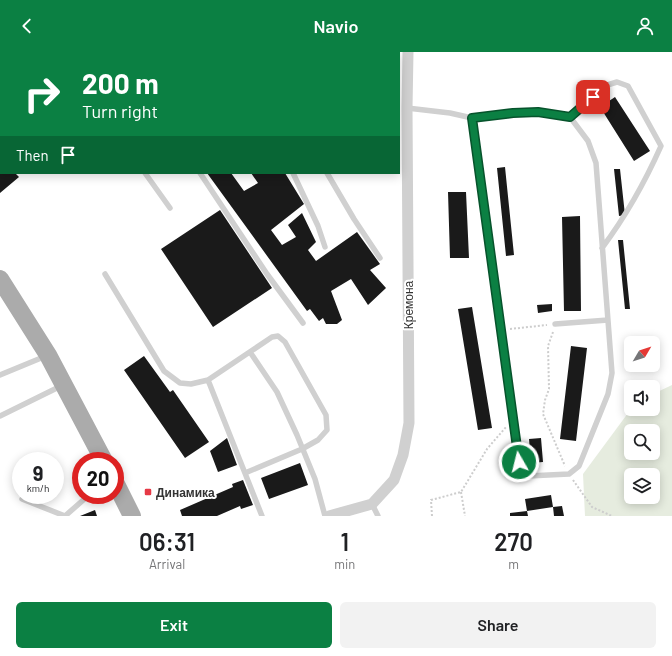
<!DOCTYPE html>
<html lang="en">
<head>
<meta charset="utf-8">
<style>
	:root { --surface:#fff; --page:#f2f2f2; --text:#202124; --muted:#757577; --accent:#0b8043 }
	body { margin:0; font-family:Barlow,sans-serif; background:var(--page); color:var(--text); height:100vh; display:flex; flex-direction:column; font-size:15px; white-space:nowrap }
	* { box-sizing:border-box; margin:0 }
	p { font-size:13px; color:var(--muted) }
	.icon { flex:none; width:22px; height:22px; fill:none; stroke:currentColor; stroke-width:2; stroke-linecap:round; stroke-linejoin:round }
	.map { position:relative; height:464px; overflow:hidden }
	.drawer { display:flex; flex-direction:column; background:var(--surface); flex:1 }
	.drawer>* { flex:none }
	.hud { position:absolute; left:0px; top:0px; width:400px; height:122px; box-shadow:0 2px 10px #0003; background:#0b8043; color:#fff; overflow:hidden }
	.needle { width:26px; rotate:51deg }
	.fabs { position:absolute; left:624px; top:284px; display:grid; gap:8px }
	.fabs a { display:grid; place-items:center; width:36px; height:36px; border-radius:6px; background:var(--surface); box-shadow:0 2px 10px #0003; font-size:20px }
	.speed { position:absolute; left:12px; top:400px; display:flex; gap:8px; font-size:20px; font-weight:700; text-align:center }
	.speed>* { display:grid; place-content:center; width:52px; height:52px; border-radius:50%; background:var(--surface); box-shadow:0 2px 10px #0003; line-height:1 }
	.speed small { font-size:10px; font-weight:400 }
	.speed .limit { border:6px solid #d22; background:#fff; color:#111 }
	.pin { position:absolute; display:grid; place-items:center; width:34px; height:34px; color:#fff; margin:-17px; border-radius:8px; box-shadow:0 2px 6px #0006 }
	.me { position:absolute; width:44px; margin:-22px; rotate:352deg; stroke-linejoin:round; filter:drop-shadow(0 0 3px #0008) }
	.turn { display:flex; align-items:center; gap:14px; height:84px; padding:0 16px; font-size:18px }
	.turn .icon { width:52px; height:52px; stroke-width:2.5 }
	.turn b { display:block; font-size:28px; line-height:34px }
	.then { display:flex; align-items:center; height:38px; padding:0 16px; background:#0003; gap:8px; font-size:15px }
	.eta { display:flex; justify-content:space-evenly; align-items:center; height:68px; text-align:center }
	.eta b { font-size:24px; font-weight:600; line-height:28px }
	.action { display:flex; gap:8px; margin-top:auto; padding:8px 16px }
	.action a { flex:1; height:46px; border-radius:6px; background:var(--accent); color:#fff; font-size:16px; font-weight:600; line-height:46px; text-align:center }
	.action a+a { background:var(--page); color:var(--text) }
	header { display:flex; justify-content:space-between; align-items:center; height:52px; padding:0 16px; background:var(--accent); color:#fff; font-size:18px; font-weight:600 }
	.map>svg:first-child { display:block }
	.green { fill:#e6ecdf; fill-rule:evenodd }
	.building { fill:#1a1a1a }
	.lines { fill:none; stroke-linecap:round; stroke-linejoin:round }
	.path { stroke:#cdcdcd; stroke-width:2; stroke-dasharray:2 2; stroke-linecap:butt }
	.service { stroke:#d0d0d0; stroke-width:5.5 }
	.minor { stroke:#d0d0d0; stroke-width:11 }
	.primary { stroke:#ababab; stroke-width:18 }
	.route-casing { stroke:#07532c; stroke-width:10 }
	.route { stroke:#0b8043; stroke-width:7 }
	.poi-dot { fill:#e63946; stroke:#fff; stroke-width:1.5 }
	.labels { text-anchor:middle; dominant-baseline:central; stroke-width:4; stroke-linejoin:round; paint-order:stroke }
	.street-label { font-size:12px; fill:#333; stroke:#fff }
	.poi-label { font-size:12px; font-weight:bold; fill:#333; stroke:#fff; text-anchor:start }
</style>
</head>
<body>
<header><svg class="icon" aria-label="back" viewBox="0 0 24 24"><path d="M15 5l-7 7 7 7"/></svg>Navio<svg class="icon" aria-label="person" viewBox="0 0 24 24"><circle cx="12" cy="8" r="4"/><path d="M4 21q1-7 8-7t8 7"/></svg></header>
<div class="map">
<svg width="672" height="464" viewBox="0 0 672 464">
	<rect width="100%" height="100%" fill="#fff"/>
	<path class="green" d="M672,333V464H585L583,422L631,357H653V342ZM631,379H653V401H631ZM631,423H653V445H631Z"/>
	<path class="building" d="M615,45L650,99L634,109L600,55Z
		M505,115L514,203L506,204L497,116Z
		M614,117H620L625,163L619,164Z
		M0,121H15L19,125L0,141Z
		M207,121H231L244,139L258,131L251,121H285L304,152L271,178L282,193L296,185L288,173L302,161L316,190L308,198L316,209L357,180L380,212L370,218L386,236L368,253L351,227L331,239L342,268L337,272H326L323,266L319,269L310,257L307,259Z
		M448,140H466L469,206H450Z
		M220,158L272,236L213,275L161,197Z
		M580,164L581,259H564L562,165Z
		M618,188H623L630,257H625Z
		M552,252V259L538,261L537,253Z
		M472,255L492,376L478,378L458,257Z
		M571,294L587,296L576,389L560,387Z
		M144,304L170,340L173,338L209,390L185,406L124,318Z
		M227,386L237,413L218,420L210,399Z
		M541,386L543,410L531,411L529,387Z
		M300,411L308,433L269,447L261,426Z
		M243,428L253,453L241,457L240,454L217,464H182L180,458L233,435L232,432Z
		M551,443L553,455L527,459L525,447Z
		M562,454L564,464H554L553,455Z
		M95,458L97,464H80Z
		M527,459L528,464H510V461Z"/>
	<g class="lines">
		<path class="path" d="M510,277L547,273
			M553,280L548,294L549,337L545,348L543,362L565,414
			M573,428L592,455L612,464
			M461,440L465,464
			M432,464L431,448L461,440L487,397L506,375"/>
		<path class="service" d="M46,0L47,1
			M104,0L105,1
			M407,56L450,61L472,66L513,61L538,60L570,65L588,89L596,111L612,321L608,342L579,414L569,422L528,424L519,410L472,66
			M570,65L604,34L617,30L628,34L661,94C645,130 626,164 602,196
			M145,121L170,156
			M200,121L267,222L303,271
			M293,121L318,174L325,195
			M327,121L354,167L380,206
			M105,222L164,319L180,331L191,332L208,328L272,285L278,284L285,290L326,363L327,378L318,388L302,397L245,421
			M555,272L608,268
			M250,300L277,340L297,383L315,427L325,464
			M0,323L46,304
			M208,328L262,464
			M0,364L61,334
			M22,447L65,464
			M372,452L378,464
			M65,464L89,443"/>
		<path class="minor" d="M305,0L306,1
			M39,1L40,0
			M0,34H1
			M329,464L372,452L394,428L403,403L409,371L407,56L408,0"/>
		<path class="primary" d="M0,227L48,303L104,409
			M115,430L132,464"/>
	</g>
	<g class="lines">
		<g class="route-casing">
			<path id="route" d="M519,410L472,66L513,61L538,60L570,65L593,45"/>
		</g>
		<use href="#route" class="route"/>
	</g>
	<rect class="poi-dot" x="144" y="436" width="8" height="8" rx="2"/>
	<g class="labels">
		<g class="street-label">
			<text transform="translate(408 253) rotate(-90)">Кремона</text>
		</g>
		<g class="poi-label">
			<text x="156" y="440">Динамика</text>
		</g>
	</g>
</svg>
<div class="fabs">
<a><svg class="needle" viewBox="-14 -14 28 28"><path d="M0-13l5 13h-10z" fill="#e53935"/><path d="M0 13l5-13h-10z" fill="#757577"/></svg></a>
<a><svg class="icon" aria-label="sound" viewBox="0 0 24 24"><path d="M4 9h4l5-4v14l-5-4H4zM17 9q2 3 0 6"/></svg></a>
<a><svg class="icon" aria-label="search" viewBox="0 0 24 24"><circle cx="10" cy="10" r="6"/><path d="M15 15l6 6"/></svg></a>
<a><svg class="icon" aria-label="layers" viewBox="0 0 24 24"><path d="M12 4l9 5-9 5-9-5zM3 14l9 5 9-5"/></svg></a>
</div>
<div class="speed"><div>9<small>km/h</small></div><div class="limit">20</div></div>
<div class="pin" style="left:593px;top:45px;background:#d93025"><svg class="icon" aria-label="arrive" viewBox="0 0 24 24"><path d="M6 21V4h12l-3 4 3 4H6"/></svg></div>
<svg class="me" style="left:519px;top:410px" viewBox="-20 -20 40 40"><circle r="17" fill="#0b8043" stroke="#fff" stroke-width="3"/><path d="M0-11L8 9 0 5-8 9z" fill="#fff"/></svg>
<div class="hud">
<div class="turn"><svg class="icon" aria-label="right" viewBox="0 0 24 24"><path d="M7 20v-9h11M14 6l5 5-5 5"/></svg><div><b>200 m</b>Turn right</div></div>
<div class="then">Then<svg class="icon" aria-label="arrive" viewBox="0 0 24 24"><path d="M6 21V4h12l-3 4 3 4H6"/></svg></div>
</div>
</div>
<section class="drawer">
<div class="eta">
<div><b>06:31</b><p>Arrival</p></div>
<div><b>1</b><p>min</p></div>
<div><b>270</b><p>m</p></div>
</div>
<div class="action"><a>Exit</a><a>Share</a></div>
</section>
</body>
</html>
